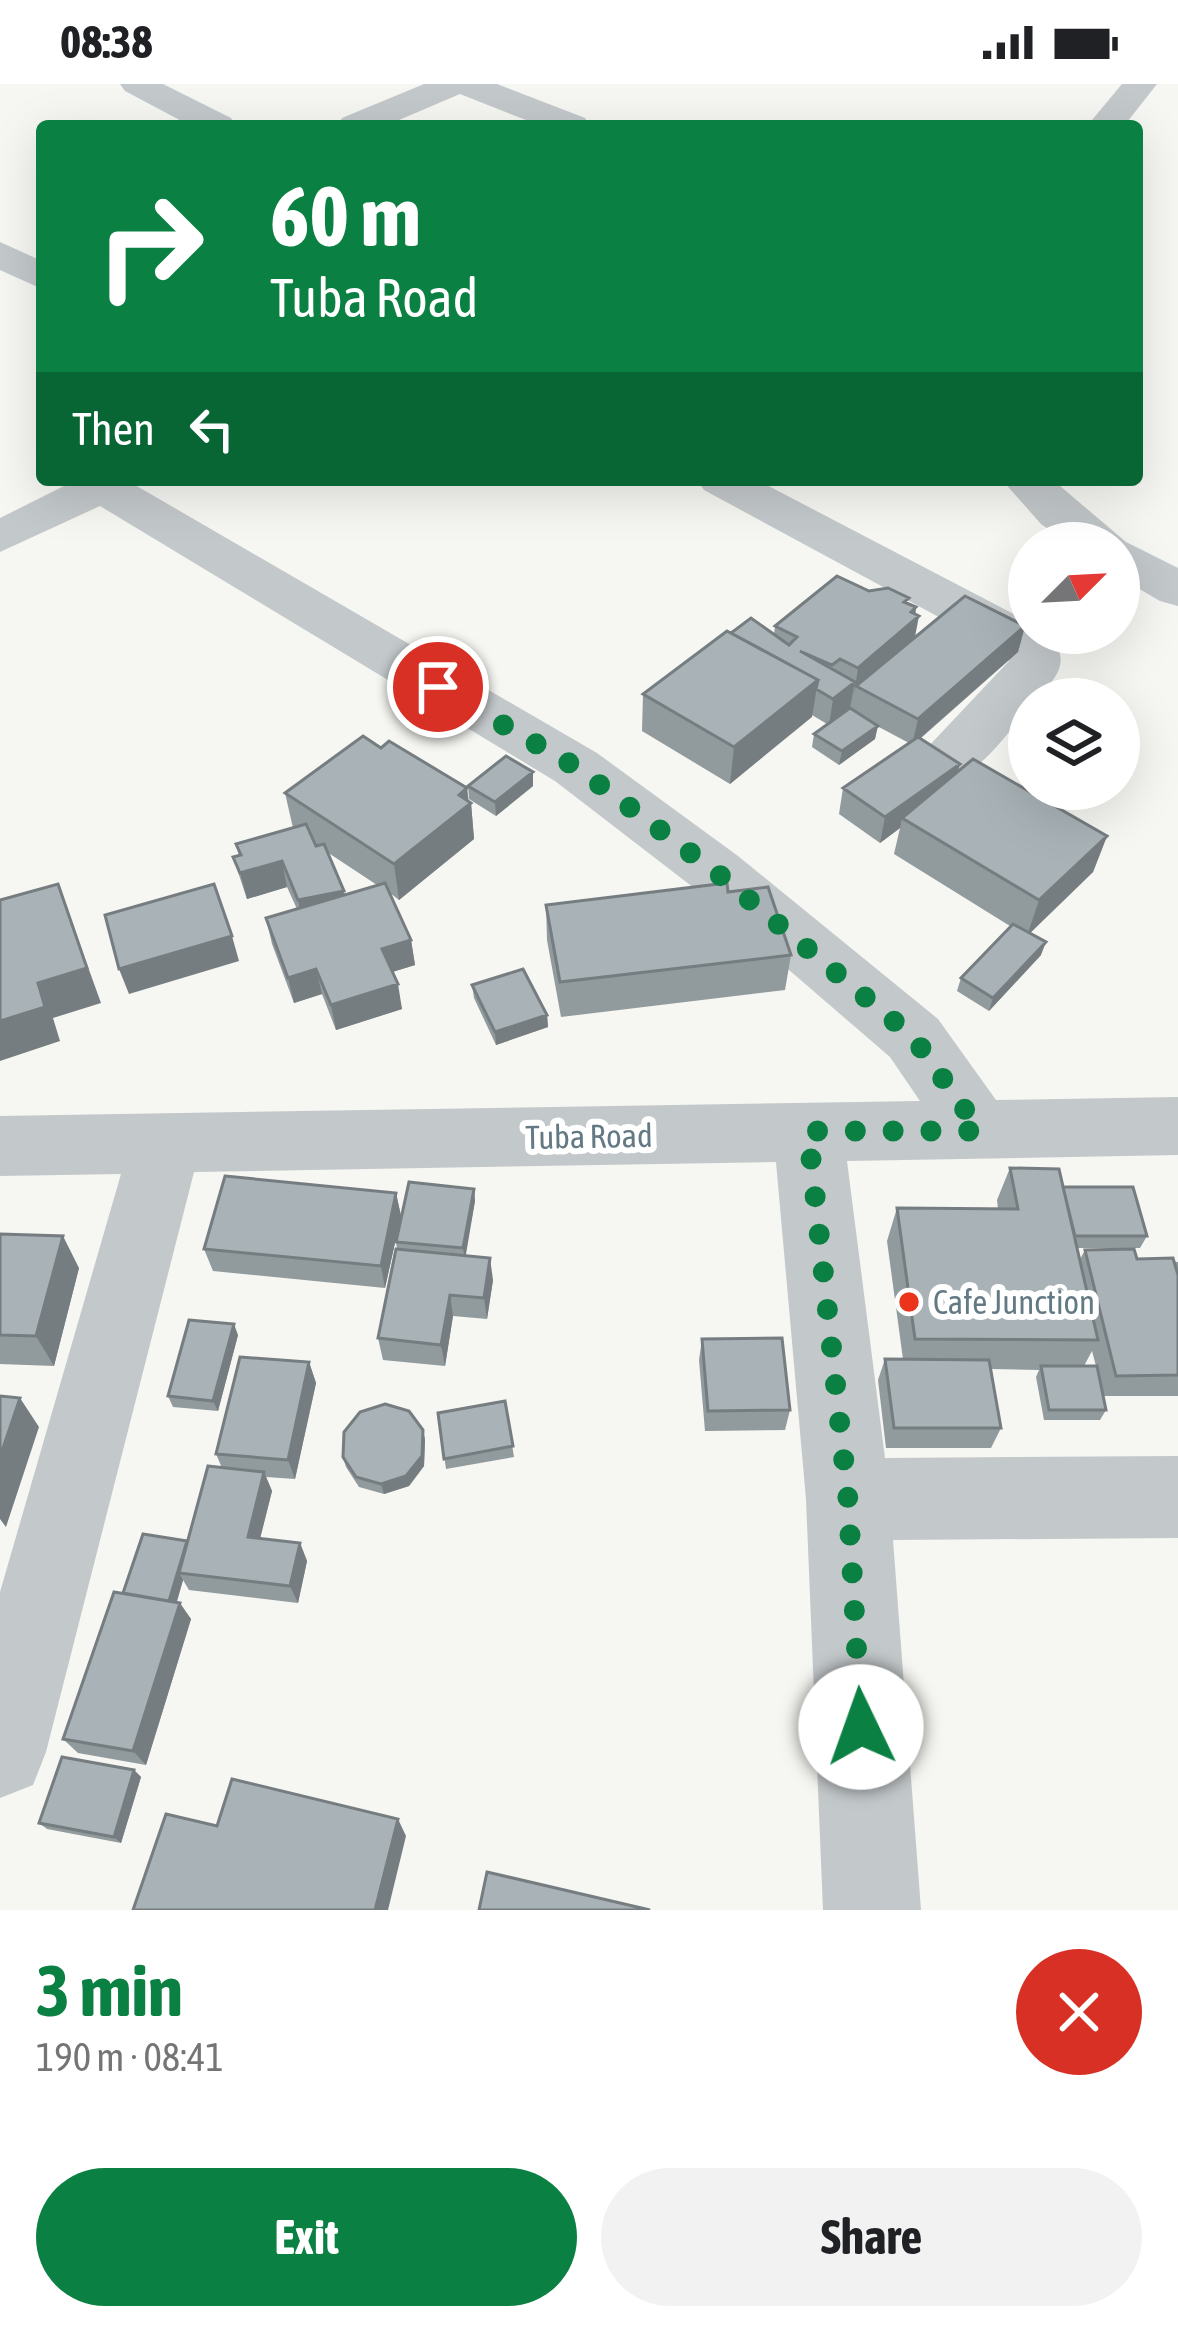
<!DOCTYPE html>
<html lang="en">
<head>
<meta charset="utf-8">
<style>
	:root { --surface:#fff; --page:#f2f2f2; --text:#202124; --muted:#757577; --accent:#0b8043 }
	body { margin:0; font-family:"Asap Condensed",sans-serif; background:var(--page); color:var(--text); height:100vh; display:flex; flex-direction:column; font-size:45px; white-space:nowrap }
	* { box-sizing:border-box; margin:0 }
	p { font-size:39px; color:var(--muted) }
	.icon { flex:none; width:66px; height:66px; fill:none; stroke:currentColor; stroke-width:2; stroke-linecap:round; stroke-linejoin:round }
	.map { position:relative; height:1826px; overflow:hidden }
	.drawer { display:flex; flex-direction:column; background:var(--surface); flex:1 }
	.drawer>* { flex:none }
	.top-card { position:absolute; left:36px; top:36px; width:1107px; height:366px; border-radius:12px; box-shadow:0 12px 48px #0002; background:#0b8043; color:#fff; overflow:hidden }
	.needle { width:78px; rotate:66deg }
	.fabs { position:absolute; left:1008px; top:438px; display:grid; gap:24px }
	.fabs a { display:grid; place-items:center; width:132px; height:132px; border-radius:50%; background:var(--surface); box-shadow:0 12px 48px #0002; font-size:60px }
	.pin { position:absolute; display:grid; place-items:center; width:102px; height:102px; color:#fff; margin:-51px; border:6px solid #fff; border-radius:50%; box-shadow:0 3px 12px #0007 }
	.me { position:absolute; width:132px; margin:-66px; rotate:357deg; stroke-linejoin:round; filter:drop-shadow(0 0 9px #0008) }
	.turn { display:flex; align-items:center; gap:42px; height:252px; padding:0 36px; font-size:54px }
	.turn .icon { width:156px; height:156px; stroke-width:2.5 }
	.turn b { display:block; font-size:84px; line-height:102px }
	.then { display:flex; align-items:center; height:114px; padding:0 36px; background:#0003; gap:24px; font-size:45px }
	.round { display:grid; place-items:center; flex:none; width:126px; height:126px; border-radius:63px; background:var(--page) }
	.summary { display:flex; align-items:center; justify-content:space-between; height:204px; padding:0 36px }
	h1 { font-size:72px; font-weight:700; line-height:90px; color:var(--accent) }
	.action { display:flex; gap:24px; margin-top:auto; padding:24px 36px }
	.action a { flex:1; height:138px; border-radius:72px; background:var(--accent); color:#fff; font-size:48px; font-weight:700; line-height:138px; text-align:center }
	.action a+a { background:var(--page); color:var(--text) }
	.status { display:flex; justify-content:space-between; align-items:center; height:84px; padding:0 60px; background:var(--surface); direction:ltr }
	.status svg { height:33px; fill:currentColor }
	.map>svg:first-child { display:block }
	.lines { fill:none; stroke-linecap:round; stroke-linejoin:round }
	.minor { fill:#c3c8ca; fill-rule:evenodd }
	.wall { fill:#919a9d; fill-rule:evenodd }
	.shaded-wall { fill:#767d80 }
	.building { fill:#a9b3b7; stroke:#767d80; stroke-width:3 }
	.route { stroke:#0b8043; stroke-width:21; stroke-dasharray:0 37.8 }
	.poi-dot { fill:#ec331c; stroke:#fff; stroke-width:4.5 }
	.labels { text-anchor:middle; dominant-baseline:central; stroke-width:12; stroke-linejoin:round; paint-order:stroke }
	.street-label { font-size:33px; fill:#637a85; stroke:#fff }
	.poi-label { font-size:33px; fill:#637a85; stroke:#fff; text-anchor:start }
</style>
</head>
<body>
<div class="status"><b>08:38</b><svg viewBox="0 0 49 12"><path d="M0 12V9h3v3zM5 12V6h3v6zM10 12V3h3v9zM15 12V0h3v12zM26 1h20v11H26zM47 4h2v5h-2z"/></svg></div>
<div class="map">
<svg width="1178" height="1826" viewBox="0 0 1178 1826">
	<rect width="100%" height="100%" fill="#f6f6f2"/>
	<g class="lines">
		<path class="minor" d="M120,0H163L231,34L236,42H191L125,7Z
			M424,0H497L585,34L590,42H541L460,10L385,42H337L342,34Z
			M1122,0H1157L1124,42H1087Z
			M0,158L42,177V205L0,186Z
			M76,396H138L135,401L597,669L738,772L938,935L996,1016L1178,1013V1071L847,1077L885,1374L1178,1372V1454L893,1456L921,1826H823L806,1415L776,1078L194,1088L46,1668L33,1701L0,1714V1508L121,1090L0,1092V1032L920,1017L890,973L694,804L555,697L100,422L0,468V434Z
			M697,396H757L1029,538V549H1049C1071,578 1059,590 1037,615H1029V624C1000,656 973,706 926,693L917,679L926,665L1009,577V571L704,406Z
			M1002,396H1053L1126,458L1178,484V522L1160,517L1119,493V459H1068L1041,440Z"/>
	</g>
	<path class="wall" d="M869,507L916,523L915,553L1025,542L1018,568L920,655L958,688L1107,752L1093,788L1030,849L1041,871L989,927L957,907L961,894L1010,842L894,770L900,744L880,759L839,730L843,704L909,659L877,642L875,655L839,681L812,663L814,650L827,640L812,631L730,700L642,647L643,610L731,549L774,550L775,542Z
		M381,664L467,704L468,717L471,719L474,755L399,816L390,809L411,856L415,881L392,888L402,925L336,946L322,910L294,919L272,860L266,834L297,825L287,803L247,815L233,773L239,772L236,760L293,744L285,709ZM327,768L377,801L345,811Z
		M468,702H533L496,732L469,715Z
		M728,808L791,871L785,906L561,933L547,856L546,821Z
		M472,901L547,931L548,943L496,961L474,914Z
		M1010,1084L1063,1103L1147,1152L1140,1164H1077L1080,1175L1085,1166L1137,1175L1178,1178V1312H1103L1106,1326L1100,1336H1044L1036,1293L1039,1286L991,1285L1001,1344L991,1364H886L878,1296L885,1275H903L887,1157L897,1124L998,1125L997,1116ZM1092,1267L1096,1282H1084Z
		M474,1105L475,1117L465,1171L493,1196L487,1235L453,1232L445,1282L383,1276L378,1254L397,1165L396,1158Z
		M396,1109L401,1132L385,1204L213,1187L204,1165Z
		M0,1150L79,1184L54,1282L0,1280Z
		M238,1251L218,1327L173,1323L168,1312Z
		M702,1255L790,1326L785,1346L705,1347L699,1276Z
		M309,1278L316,1299L295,1395L266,1393L272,1407L260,1454L300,1459L307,1477L298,1519L189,1506L183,1496L177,1518L191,1535L146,1681L78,1669L63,1655L123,1509L187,1458L222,1384L216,1370Z
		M505,1317L514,1373L446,1385L438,1329Z
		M423,1346L425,1356L424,1382L409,1402L384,1410L359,1403L346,1383L343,1373Z
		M134,1686L141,1693L121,1759L47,1745L39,1739Z"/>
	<path class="shaded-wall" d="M916,523L913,537L919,532L914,558L856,602L854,610L858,584Z
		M1025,542L1018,568L912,661L918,635Z
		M818,596L812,633L730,700L734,663Z
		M855,598L850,624L829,641L833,615Z
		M878,642L875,655L839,681L842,667Z
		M960,680L953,706L902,734L900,744L880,759L885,733Z
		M533,688V702L496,732L495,718Z
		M467,704L469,720L471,719L474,755L399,816L394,780Z
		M1107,752L1093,788L1027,852L1039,816Z
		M282,777L287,803L247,815L240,789Z
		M58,800L101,919L53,934L60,957L0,977V937Z
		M344,807L349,832L303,841L298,816Z
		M232,852L239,877L129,910L119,885Z
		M411,856L415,881L386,890L382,865Z
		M1046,858L1041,871L989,927L993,914Z
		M316,885L322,910L294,919L288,894Z
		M398,900L402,925L336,946L331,921Z
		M547,931L548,943L496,961L495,948Z
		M474,1105L475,1117L465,1176L463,1164Z
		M396,1109L401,1132L385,1204L381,1182Z
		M63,1152L79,1184L54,1282L36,1252Z
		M490,1174L493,1196L487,1235L484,1214Z
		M450,1211L453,1232L445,1282L441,1261Z
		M234,1240L238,1251L218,1327L213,1317Z
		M309,1278L316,1299L295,1395L288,1376Z
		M20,1314L39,1343L6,1443L0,1435V1373Z
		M423,1346L425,1356L424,1382L409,1402L384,1410L381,1400Z
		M264,1388L272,1407L256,1471L248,1453Z
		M187,1457L179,1489L183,1496L174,1526L169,1518Z
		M300,1459L307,1477L298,1519L290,1502Z
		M180,1519L191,1535L146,1681L133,1667Z
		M134,1686L141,1693L121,1759L114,1753Z
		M398,1735L406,1752L388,1826H375Z"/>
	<path class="building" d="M837,492L869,507L888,504L909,514L904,518L916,523L911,528L919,532L858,584L840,575L832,581L800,567L855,598L833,615L816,605L818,596L731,549L751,534L789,561L797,553L775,542Z
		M965,512L1025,542L918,635L856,602Z
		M727,547L818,596L734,663L643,610Z
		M850,624L878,642L842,667L814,650Z
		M363,652L381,664L389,657L467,704L459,711L471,719L394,780L285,709Z
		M918,653L960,680L885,733L843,704Z
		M506,672L533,688L495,718L468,702Z
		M973,675L1107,752L1039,816L902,734Z
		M306,740L316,762L324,760L344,807L298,816L282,777L240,789L233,773L241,771L236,760Z
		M385,799L411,856L382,865L398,900L331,921L316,885L288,894L266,834Z
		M727,799L728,808L768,803L791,871L560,898L546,821Z
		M58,800L87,884L38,899L45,923L0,937V816Z
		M214,800L232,852L119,885L105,831Z
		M1013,840L1046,858L993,914L961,894Z
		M523,885L547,931L495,948L472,901Z
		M1010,1084L1059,1085L1098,1256L915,1255L897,1124L1018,1125Z
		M225,1092L396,1109L381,1182L204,1165Z
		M409,1098L474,1105L463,1164L396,1158Z
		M1063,1103H1133L1147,1152H1075Z
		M0,1150L63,1152L36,1252L0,1251Z
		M396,1165L490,1174L484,1214L450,1211L441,1261L378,1254Z
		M1134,1165L1137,1175L1173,1174L1178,1191V1291L1116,1292L1085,1166Z
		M189,1236L234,1240L213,1317L168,1312Z
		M782,1254L790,1326L708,1327L702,1255Z
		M240,1273L309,1278L288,1376L216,1370Z
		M885,1275L989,1276L1001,1344H894Z
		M1041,1282H1097L1106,1326H1049Z
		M0,1312L20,1314L0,1373Z
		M505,1317L513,1362L444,1375L438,1329Z
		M385,1320L409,1327L423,1346L422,1372L406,1392L381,1400L356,1393L343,1373L344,1348L360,1328Z
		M208,1382L264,1388L248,1453L300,1459L290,1502L179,1489Z
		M143,1450L187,1457L169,1517L123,1509Z
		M114,1508L180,1519L133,1667L63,1655Z
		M62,1673L134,1686L114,1753L39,1739Z
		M232,1695L398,1735L375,1826H133L166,1730L217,1742Z
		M487,1788L650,1826H479Z"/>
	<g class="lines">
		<path class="route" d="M438,603L576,683L716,788L914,954L980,1047H808L848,1415L861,1643"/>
	</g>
	<circle class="poi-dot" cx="909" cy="1218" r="12"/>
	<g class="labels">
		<g class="street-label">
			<text transform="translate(589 1052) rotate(-1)">Tuba Road</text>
		</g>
		<g class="poi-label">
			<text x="933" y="1218">Cafe Junction</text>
		</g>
	</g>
</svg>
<div class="fabs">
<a><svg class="needle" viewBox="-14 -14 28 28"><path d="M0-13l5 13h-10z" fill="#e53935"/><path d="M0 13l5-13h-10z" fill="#757577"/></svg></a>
<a><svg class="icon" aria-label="layers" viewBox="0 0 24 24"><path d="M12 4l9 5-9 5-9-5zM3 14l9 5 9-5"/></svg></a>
</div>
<div class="pin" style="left:438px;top:603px;background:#d93025"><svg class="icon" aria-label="arrive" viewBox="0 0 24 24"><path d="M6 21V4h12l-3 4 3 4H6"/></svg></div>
<svg class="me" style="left:861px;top:1643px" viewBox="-20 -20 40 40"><circle r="19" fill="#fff"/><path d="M0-13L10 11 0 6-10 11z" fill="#0b8043"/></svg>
<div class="top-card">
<div class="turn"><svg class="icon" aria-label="right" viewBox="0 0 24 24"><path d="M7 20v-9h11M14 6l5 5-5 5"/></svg><div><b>60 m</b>Tuba Road</div></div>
<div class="then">Then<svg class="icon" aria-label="left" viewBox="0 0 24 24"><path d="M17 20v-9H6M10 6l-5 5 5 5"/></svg></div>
</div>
</div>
<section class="drawer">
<div class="summary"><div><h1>3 min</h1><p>190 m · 08:41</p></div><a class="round" style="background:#d93025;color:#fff"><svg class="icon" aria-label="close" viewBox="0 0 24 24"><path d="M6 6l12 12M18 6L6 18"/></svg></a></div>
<div class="action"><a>Exit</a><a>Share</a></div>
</section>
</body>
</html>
